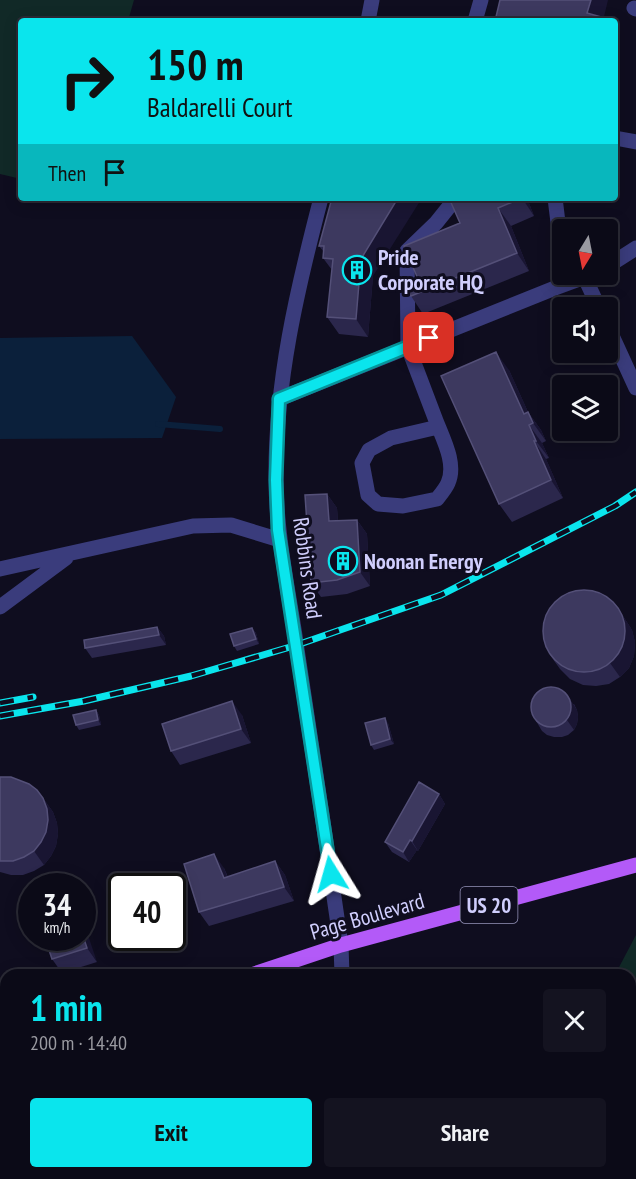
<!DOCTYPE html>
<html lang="en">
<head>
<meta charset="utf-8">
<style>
	:root { --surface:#0b0a17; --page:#141320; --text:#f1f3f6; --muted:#9a9aa1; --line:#2b2b36; --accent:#0ae5ed }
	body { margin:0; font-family:"PT Sans Narrow",sans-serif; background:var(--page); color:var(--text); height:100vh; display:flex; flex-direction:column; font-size:22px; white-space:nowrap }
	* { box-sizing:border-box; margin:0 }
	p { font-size:20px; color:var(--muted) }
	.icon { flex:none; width:33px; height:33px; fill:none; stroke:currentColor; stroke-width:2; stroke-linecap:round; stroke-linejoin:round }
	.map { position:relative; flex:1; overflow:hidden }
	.sheet { position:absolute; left:0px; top:969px; width:636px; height:210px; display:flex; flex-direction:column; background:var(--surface); border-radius:18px 18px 0 0; box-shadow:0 3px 15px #0003,0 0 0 2px var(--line) }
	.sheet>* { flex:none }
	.hud { position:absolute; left:18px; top:18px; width:600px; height:183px; border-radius:6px; box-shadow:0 3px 15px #0003,0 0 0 2px var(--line); background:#0ae5ed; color:#111; overflow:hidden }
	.needle { width:39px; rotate:190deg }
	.tools { position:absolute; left:552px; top:219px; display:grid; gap:12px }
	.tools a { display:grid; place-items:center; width:66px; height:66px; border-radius:6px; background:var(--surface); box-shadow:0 3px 15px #0003,0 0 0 2px var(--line); font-size:30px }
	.speed { position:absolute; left:18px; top:873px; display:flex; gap:12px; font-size:30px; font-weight:700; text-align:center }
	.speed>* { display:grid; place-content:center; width:78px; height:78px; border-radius:50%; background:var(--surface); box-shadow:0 3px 15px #0003,0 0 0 2px var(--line); line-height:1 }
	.speed small { font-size:15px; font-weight:400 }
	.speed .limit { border:3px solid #111; border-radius:9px; background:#fff; color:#111 }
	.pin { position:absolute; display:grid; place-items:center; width:51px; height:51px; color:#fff; margin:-26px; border-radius:12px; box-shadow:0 3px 9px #0006 }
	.me { position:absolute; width:66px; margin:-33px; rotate:352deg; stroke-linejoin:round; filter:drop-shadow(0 0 4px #0008) }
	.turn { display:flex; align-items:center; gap:21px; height:126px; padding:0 30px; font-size:27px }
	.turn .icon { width:78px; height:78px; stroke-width:2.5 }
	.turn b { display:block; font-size:42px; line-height:51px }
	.then { display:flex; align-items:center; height:57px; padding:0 30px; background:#0003; gap:12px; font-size:22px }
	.round { display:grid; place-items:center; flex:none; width:63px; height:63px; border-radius:6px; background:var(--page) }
	.summary { display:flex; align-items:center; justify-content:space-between; height:102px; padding:0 30px }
	h1 { font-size:36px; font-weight:600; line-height:45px; color:var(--accent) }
	.cta { display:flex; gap:12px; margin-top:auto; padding:12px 30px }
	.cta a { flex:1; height:69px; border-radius:6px; background:var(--accent); color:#111; font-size:24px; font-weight:600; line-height:69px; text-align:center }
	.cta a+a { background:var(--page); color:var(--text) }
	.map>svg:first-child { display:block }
	.green { fill:#112927 }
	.water { fill:#0b203b }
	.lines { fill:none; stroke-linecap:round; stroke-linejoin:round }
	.stream { stroke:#0b203b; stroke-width:6 }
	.minor { stroke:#3a3c7c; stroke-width:15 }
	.major { stroke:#b35af8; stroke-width:15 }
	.rail-casing { stroke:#0ae5ed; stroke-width:7 }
	.rail { stroke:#0f0d1f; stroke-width:4.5; stroke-dasharray:14; stroke-linecap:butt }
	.wall { fill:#2b274c }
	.shaded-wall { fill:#191532 }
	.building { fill:#3d395f; stroke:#545078; stroke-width:1.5 }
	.route-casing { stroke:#06959a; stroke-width:15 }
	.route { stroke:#0ae5ed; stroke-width:10 }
	.labels { text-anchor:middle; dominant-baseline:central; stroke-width:6; stroke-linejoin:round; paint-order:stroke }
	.shield { fill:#0f0d1f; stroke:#9694ba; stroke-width:1.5 }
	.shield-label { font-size:21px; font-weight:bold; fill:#d0cefd }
	.poi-label { font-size:22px; font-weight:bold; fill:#d0cefd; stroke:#0f0d1f; text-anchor:start }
	.street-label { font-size:22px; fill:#d0cefd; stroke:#0f0d1f }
</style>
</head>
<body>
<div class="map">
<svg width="636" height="1179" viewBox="0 0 636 1179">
	<rect width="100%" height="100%" fill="#0f0d1f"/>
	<path class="green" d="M0,0H134L128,21H21V179L0,174Z
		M636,935V1169L630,1171V975H617V971Z"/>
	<path class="water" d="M132,336L176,397L162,438L0,439V338Z"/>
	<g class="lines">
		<path class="stream" d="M158,424L220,429"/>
		<path class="minor" d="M634,8L636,9
			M368,21L372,0
			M475,21L481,0
			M615,138L636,142
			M321,198C297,290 275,383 276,479C276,536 289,592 297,649C312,748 327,846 341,945L342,975
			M555,198L562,255
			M608,266L636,248
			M585,278L599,308
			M608,327L636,388
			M279,399L555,288L593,274
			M438,427L391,438L369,450L362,463L368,495L378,504L403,506L437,499C441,494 446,488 448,483C457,463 442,437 435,418L408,347L407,251L436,223L456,198
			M0,569L193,526L231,525L280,540
			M0,607L66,558
			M266,1173L268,1179
			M572,1173V1179
			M342,1179V1173"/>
		<path class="major" d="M251,975L341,945L636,865
			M0,1057L6,1055"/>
		<g class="rail-casing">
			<path id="rail" d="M0,703L33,697
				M0,716L84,701L191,676L297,645L441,595L615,506L636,492"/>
		</g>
		<use href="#rail" class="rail"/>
	</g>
	<path class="wall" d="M332,198L373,276L368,337L339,334L327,317L332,270L323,258L324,252L319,246Z
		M449,198H527L534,216L511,226L529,271L423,314L411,296L418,279L460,223Z
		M509,370L528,412L541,430L546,441L542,443L549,458L546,459L563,498L512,522L499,504Z
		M327,494L337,508L338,521L357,520L367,534L370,586L347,594L321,597L311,583Z
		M616,605L632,630L635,642L634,656L629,668L620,677L609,684L596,686L583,685L570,679L560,669L550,655Z
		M157,627L164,636L166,645L92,658L85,648Z
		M252,628L256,633L259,644L237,651L234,646Z
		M574,704L577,710L578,717L577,724L574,730L568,735L562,737H554L547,735L542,731L536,721Z
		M96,710L99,715L101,725L79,730L76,725Z
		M242,715L251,743L180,765L171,751Z
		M388,723L394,744L374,750L371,745Z
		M0,777L43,798L53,812L57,823L58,834L56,846L51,856L44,865L34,871L23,875H11L0,872Z
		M439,794L445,804L418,851L417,850L409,862L392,852L385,842Z
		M275,861L285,875L294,901L209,926L199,912L224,868L228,877Z
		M82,938L97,962L62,973L52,959Z
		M117,1173H133V1174L121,1179Z"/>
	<path class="shaded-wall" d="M591,0H608L603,21L587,13Z
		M615,32L618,36L615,47Z
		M398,198H422L373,276L368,337L356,319L361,259Z
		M522,198H527L534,216Z
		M498,208L511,226L529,271L517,253Z
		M496,352L509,370L533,423L524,414Z
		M528,412L541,430L546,441L533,423Z
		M529,425L542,443L549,458L536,441Z
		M534,441L546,459L563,498L551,480Z
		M327,494L337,508L339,535L329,521Z
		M357,520L367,534L370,586L360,572Z
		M616,605L632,630L635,642L634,656L629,668L620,677L610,663Z
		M157,627L164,636L166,645L159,635Z
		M252,628L256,633L259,644L256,639Z
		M567,694L577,710L578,717L577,724L574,730L567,720Z
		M232,701L242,715L251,743L241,729Z
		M96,710L99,715L101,725L98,720Z
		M385,718L388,723L394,744L390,739Z
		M439,794L445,804L418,851L412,841Z
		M43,798L53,812L57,823L58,834L56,846L51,856L44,865L34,851Z
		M410,840L417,850L409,862L403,852Z
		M214,854L224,868L233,892L224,878Z
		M275,861L285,875L294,901L284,887Z
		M82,917L97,962L87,948L82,933Z
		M223,1173H227L229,1179H225Z"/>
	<path class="building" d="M500,0H591L587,13L605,18V21H495Z
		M332,198H398L361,259L356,319L327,317L333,259L323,258L324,246H319Z
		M449,198H522L498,208L517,253L411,296L406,284L418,279L404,246L460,223Z
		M496,352L524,414L528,412L533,423L529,425L536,441H534L551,480L499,504L441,376Z
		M327,494L329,521L357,520L360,572L337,580L311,583L305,495Z
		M543 631a41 41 0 1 1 82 0a41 41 0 1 1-82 0Z
		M157,627L159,635L85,648L84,640Z
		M252,628L256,639L234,646L230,634Z
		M531 707a20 20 0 1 1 40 0a20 20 0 1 1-40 0Z
		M232,701L241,729L171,751L162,724Z
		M96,710L98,720L76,725L73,715Z
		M385,718L390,739L371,745L365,723Z
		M0,777H11L29,784L37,790L43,798L47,809L48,820L46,832L41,842L34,851L24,857L13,861H0Z
		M419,782L439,794L412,841L410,840L403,852L385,842Z
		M214,854L224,878L275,861L284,887L199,912L184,864Z
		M82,933L87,948L52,959L45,938H82Z
		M6,1171V1173H16L17,1178L4,1179L2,1172Z
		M173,1173H176L178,1179H152Z
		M192,1173H223L225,1179H194Z"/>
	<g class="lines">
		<g class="route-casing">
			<path id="route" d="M331,874L278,530L276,480L279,399L429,338"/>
		</g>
		<use href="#route" class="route"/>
	</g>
	<defs>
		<g id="building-ring" transform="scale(1.5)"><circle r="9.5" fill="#0f0d1f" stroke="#0ae5ed" stroke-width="1.5"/><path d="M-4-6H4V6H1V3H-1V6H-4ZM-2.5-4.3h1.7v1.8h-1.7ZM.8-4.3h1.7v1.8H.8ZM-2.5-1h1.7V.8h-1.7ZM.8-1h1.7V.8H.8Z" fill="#0ae5ed"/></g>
	</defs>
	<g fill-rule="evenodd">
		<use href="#building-ring" x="357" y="270"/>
		<use href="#building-ring" x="343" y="561"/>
	</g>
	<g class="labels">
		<rect class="shield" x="460.5" y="887" width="57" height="36" rx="4.5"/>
		<g class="shield-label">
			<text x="489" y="905">US 20</text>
		</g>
		<g class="poi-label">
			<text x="378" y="257">Pride<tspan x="378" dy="25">Corporate HQ</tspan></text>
			<text x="364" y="561">Noonan Energy</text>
		</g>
		<g class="street-label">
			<text transform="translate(308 568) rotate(82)">Robbins Road</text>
			<text transform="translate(367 916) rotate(-16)">Page Boulevard</text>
		</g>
	</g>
</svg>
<div class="tools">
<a><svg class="needle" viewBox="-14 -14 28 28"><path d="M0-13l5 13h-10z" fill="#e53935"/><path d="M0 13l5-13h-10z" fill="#9a9aa1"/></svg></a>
<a><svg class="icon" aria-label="sound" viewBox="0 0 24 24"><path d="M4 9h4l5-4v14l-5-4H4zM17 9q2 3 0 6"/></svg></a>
<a><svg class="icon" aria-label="layers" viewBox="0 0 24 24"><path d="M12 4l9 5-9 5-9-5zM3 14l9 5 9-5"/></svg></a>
</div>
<div class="speed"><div>34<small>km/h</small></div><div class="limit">40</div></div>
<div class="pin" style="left:429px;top:338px;background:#d93025"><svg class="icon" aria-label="arrive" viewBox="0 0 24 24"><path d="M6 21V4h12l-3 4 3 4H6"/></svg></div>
<svg class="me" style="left:331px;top:874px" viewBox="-20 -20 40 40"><path d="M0-17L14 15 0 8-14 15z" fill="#0ae5ed" stroke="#fff" stroke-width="4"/></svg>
<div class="hud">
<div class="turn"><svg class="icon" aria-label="right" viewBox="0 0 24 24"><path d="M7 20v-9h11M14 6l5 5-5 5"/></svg><div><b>150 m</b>Baldarelli Court</div></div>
<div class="then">Then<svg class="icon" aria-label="arrive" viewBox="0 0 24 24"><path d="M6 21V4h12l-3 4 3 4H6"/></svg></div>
</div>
<section class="sheet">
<div class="summary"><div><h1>1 min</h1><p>200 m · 14:40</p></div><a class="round"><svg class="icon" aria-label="close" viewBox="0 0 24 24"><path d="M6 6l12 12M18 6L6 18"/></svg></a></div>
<div class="cta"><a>Exit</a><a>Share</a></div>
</section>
</div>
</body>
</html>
